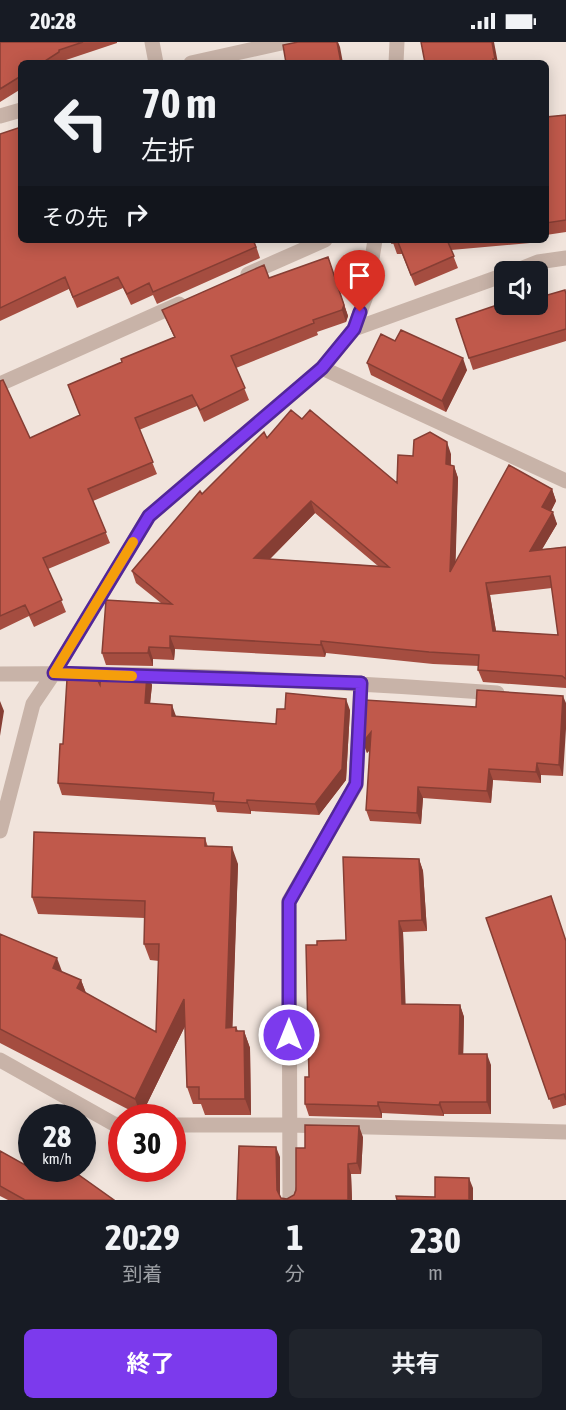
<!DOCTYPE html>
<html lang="ja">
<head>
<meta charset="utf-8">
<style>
	:root { --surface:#171b24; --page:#20242c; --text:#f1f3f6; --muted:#9ea1a6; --accent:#7c3aed }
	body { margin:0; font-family:"Asap Condensed","Noto Sans JP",sans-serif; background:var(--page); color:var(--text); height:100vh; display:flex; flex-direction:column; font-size:22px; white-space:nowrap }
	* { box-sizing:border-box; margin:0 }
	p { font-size:20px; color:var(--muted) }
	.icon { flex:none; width:33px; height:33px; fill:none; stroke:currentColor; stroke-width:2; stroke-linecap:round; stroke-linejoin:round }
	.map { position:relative; height:1158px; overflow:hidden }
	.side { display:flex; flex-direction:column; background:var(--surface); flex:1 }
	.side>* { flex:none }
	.hud { position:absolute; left:18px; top:18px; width:531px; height:183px; border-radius:9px; box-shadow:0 3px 15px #0003; background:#171b24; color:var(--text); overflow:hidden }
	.controls { position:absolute; left:494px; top:219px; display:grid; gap:12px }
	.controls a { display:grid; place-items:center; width:54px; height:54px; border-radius:9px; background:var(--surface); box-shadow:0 3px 15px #0003; font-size:30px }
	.speed { position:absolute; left:18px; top:1062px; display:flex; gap:12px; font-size:30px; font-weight:700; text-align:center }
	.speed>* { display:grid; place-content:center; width:78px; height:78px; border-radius:50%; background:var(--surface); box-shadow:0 3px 15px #0003; line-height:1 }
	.speed small { font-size:15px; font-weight:400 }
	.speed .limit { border:9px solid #d22; background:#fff; color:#111 }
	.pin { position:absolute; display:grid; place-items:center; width:51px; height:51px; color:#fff; margin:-62px -26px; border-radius:50% 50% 50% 0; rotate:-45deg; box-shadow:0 0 6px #0007 }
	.pin .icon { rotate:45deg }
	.me { position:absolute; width:66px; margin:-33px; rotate:0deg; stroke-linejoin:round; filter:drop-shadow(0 0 4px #0008) }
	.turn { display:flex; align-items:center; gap:21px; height:126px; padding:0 24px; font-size:27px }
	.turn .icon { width:78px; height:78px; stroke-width:2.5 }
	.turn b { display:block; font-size:42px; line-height:51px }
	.then { display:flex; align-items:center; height:57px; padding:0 24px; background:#0003; gap:12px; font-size:22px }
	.eta { display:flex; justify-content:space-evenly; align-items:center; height:102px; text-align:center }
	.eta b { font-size:36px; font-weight:700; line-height:42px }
	.button { display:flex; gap:12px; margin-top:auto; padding:12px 24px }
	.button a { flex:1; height:69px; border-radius:9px; background:var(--accent); color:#fff; font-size:24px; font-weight:700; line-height:69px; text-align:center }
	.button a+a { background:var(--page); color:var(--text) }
	.status { display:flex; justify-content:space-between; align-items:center; height:42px; padding:0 30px; background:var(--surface); direction:ltr }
	.status svg { height:16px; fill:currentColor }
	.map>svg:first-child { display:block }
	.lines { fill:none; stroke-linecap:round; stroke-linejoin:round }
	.lane { stroke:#c8b3a8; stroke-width:15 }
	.street { stroke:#c8b3a8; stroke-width:15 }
	.wall { fill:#a54d40; fill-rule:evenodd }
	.shaded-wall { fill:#863e34 }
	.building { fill:#c0594b; stroke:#863e34; stroke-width:1.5; fill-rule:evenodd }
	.route-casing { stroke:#51269a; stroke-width:15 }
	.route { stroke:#7c3aed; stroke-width:10 }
	.slow { stroke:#f59e0b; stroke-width:10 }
</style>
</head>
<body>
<div class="status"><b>20:28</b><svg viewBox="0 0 49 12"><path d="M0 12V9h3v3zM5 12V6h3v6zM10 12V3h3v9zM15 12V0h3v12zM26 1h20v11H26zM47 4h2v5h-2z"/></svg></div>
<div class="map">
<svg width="566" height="1158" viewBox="0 0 566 1158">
	<rect width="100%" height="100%" fill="#f1e4dc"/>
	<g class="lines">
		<path class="lane" d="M322,326L566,439"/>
		<path class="street" d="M152,0L156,21
			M191,21L286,0
			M396,21L397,0
			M0,74L21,68
			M513,230L538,220L566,216
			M248,232L325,198
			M354,287L366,254L375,198
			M0,342L179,262
			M0,632C166,630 332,639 497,651
			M0,789L33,662L54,631L149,474L322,326L354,287L504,233
			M0,1018L114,1082L122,1083
			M172,1083H289L566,1090
			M290,1158L289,859L356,743L361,641"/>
	</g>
	<path class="wall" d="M0,0H117V1L63,19V21H21V47L0,60Z
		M566,73V190L546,193V75Z
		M0,92L21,198H254L260,216L157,262L153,253L131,263L123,246L77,266L69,247L0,279Z
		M392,198H529L530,201L451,208L458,226L415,244L402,212H397Z
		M328,215L348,274L346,280L317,290L318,293L236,326L249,358L204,380L197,364L139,388L157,432L93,459L110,501L48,527L66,570L34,585L29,574L0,588V339L30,396L80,373L68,343L122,320L174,295L162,268L269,236Z
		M566,251V299L473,328L469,316L537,262Z
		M395,299L467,328L446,370L371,333L367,321Z
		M302,377L397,441L413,414L451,412V423L454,424L458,436L455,521L552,447L556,459L551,469L557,482L542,507L566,505V646L483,640L478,628L479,624L433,622L326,611L325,615L175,607L174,618L153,617V624L106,623L102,611L161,561L136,541L132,529L202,452L267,396ZM315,471L378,524L270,517ZM552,546L558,593L496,589L490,553Z
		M147,632L152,643L150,661L176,675L276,682L350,668L346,738L319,773L251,769V772L217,770L215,763L62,753L58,741L63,702L100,643Z
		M563,654V734L541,733V741L493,738L491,761L423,756L421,782L370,779L366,768L370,708L367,711L363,700L476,665Z
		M205,796L208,805L238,822L232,985H236L238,989H244L250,1006L251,1073H205L201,1062H193L187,1045L185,984L141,1074L0,1001V892L62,930L81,938L86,951L156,990L159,919L150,918L144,902L145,876L38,872L32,855Z
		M419,817L423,829L427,889L403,890L405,962L460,963L464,975L463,1012L491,1023V1072H444V1074L382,1071V1076L309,1074L305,1062L309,1035L317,903L346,898Z
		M486,876L566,898V1063L553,1067Z
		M363,1095L361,1132H351L352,1158H237L280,1115V1155L281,1156L287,1157L294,1153L305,1106Z
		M0,1109L34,1128L35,1126H79L76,1131L114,1158H8L0,1154Z"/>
	<path class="shaded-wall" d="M337,0H338L340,5L343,21H341Z
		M492,0H494L498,21H496L495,17Z
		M328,215L348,274L346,280L342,268Z
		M463,316L467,328L446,370L442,359Z
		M447,400L451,412L450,434L446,422Z
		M454,424L458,436L455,542L450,530Z
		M552,447L556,459L547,477L542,465Z
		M311,459L315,471L259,528L254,516Z
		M553,470L557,482L534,521L530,509Z
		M486,541L490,553L498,601L493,589Z
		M170,594L175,607L174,618L170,606Z
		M321,599L326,611L325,615L321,603Z
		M149,605L153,617V624L148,611Z
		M147,632L152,643L149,672L145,661Z
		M563,654L566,661V687L563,734L559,723Z
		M346,657L350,668L346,738L319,773L315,762Z
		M0,659L4,669L0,694Z
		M172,663L176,674V686L172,674Z
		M371,690L375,702L367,711L363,700Z
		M537,721L541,733V741L536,730Z
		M489,727L493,738L491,761L487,749Z
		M418,745L423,756L421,782L417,771Z
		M247,758L251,769V772L247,761Z
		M232,805L238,822L232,1002L226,986Z
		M419,817L423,829L427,889L422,878Z
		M399,879L403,890L406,973L402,962Z
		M57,916L63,932L53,926Z
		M81,938L87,954L77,946Z
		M184,957L190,974L141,1074L135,1057Z
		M460,963L464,975L463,1023L459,1012Z
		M244,989L250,1006L251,1073L245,1057Z
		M487,1012L491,1023V1072L487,1060Z
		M378,1060L382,1071V1076L378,1064Z
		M440,1060L444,1072V1074L439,1063Z
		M359,1084L363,1095L361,1132L357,1121Z
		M89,1093L93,1104L82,1121V1103Z
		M276,1105L280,1115V1158L277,1148Z
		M348,1122L351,1132L352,1158H348Z
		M69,1126H79L73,1137Z
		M469,1136L473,1146V1158H469Z"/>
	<path class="building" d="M0,0H83L59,8V10L42,21H21V34L0,47Z
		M298,0H337L341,21H286L283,3Z
		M421,0H492L495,17H493L494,21H425Z
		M566,73V178L546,181V75Z
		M21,85V198H253L256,205L153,250L149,241L127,252L118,235L73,255L65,235L0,266V92Z
		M392,198H447L454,214L411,233L398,200L392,201Z
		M328,215L344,263L342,268L313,278L314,281L231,314L245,346L200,368L192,353L135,376L153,420L88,447L106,490L43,516L62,558L30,573L25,563L0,574V339L3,338L30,396L80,373L68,343L122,320L121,317L175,295L162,268L264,223L269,236Z
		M565,248L566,252V287L469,316L456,277L500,262L497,253L504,251V262H537V256Z
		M401,288L463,316L442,359L367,321L381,292L395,299Z
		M291,368L302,377L310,368L397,441L398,413L413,414L414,398L430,390L447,400L446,422L454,424L450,530L509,423L552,447L542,465L553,470L530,509L566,505V637L562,634L478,628L479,613L429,610L321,599V603L170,594V606L149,605L148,611H102L106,558L172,562L132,529L200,449L202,452L264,390L267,396ZM311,459L389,525L254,516ZM550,534L558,593L493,589L486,541Z
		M101,631L147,632L145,661L172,663V674L276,682L277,667H285L286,651L346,657L342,727L315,762L247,758V761L213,759L214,751L58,741L60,702H63L67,637L98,639L100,643Z
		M477,648L563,654L559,723L537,721L536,730L489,727L487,749L418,745L417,771L366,768L371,690L363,700L365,658L476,665Z
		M34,790L205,796V804L232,805L226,986L236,985V989H244L245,1057H199V1045H187L184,957L135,1057L0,987V892L57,916L53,926L81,938L77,946L156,990L159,902H144L145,859L32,855Z
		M343,815L419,817L422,878L399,879L402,962L460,963L459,1012H487V1060H440L439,1063L378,1060V1064L305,1062V1035H309L306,903H317V899L346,898Z
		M551,854L566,899V1058L564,1052L549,1057L486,876Z
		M305,1083L359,1084L357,1121L348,1122V1158H237L239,1104L276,1105L277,1148L281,1156L287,1157L294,1153L296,1148V1106H305Z
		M82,1088L89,1093L82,1103Z
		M0,1109L34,1128L35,1126H69L114,1158H25L0,1144Z
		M435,1135L469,1136V1158H397L396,1154L435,1155Z"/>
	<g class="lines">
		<g class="route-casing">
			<path id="route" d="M289,993V860L356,742L361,641L54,631L149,474L322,326L354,287L360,270"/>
		</g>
		<use href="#route" class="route"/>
		<path class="slow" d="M132,634L54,631L133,500"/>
	</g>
</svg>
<div class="controls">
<a><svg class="icon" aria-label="sound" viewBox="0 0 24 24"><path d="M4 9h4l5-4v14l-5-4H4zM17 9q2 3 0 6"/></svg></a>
</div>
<div class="speed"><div>28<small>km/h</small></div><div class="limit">30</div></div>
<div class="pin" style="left:360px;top:270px;background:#d93025"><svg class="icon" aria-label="arrive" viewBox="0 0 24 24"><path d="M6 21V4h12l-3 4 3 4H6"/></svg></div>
<svg class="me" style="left:289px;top:993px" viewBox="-20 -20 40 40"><circle r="17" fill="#7c3aed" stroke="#fff" stroke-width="3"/><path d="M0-11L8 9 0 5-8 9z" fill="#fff"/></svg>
<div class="hud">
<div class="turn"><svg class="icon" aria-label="left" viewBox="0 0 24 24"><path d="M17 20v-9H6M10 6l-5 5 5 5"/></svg><div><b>70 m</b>左折</div></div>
<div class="then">その先<svg class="icon" aria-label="right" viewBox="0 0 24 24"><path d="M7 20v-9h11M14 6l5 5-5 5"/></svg></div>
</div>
</div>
<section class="side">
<div class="eta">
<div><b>20:29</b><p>到着</p></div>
<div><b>1</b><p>分</p></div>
<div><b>230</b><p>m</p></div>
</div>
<div class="button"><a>終了</a><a>共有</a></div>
</section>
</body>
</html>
